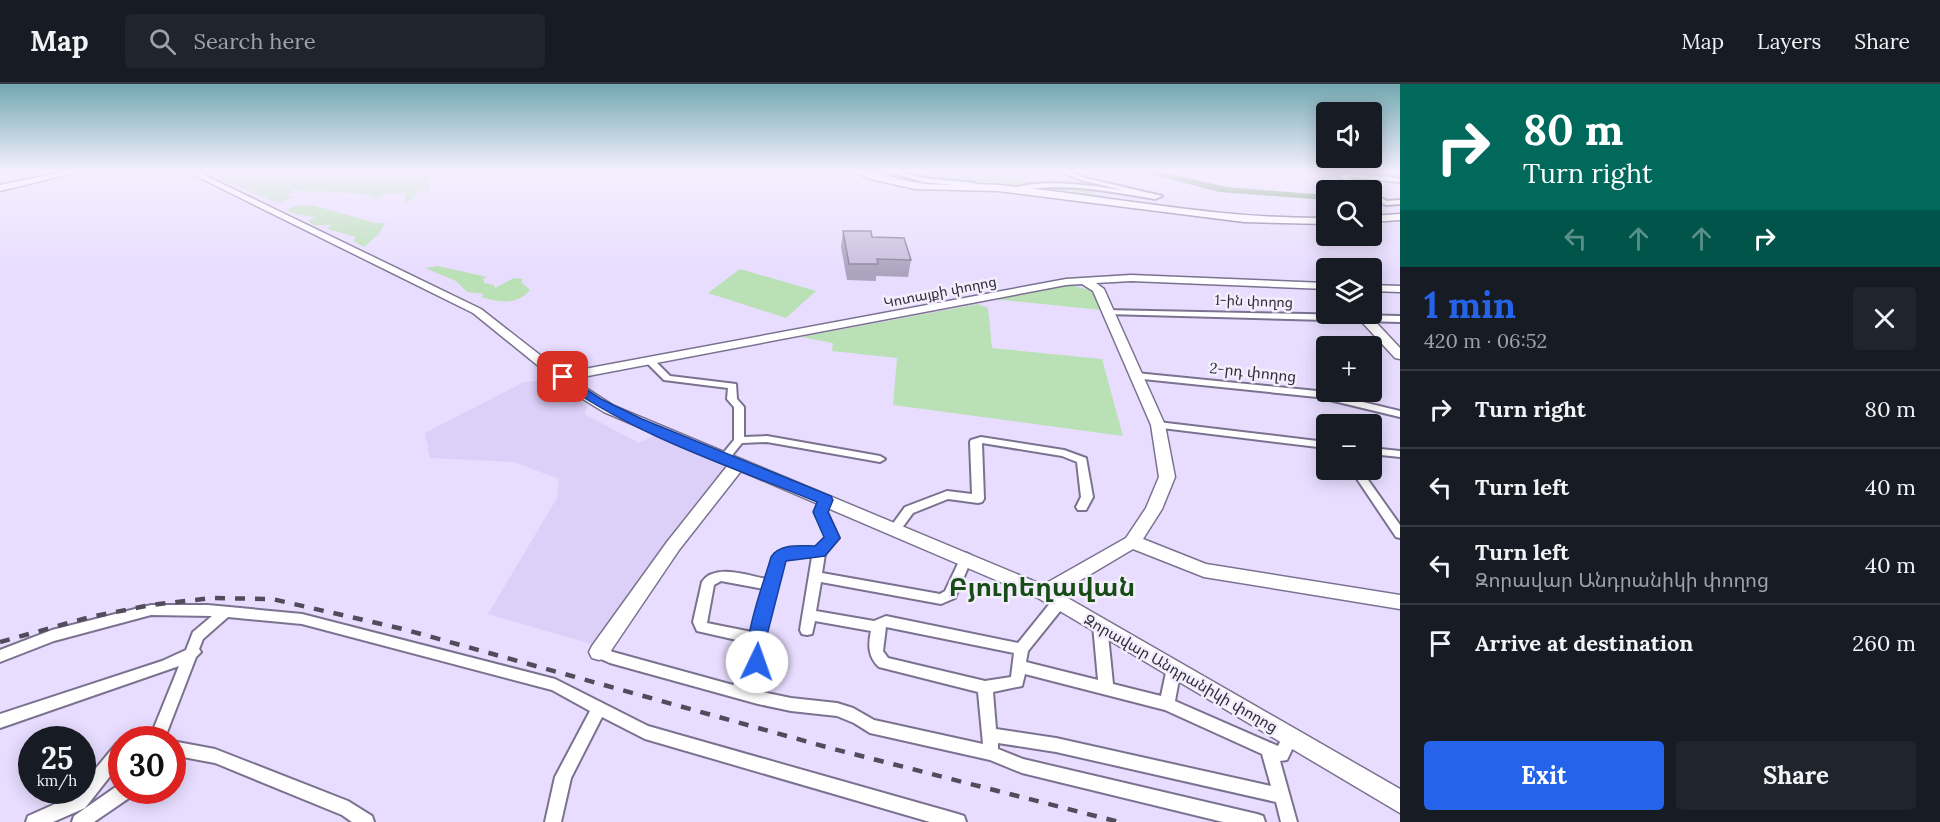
<!DOCTYPE html>
<html lang="en">
<head>
<meta charset="utf-8">
<style>
	:root { --surface:#171b24; --page:#20242c; --text:#f1f3f6; --muted:#9ea1a6; --line:#363941; --accent:#2563eb }
	body { margin:0; font-family:Lora,"Noto Sans Armenian",serif; background:var(--page); color:var(--text); height:100vh; display:flex; flex-direction:column; font-size:22px; white-space:nowrap }
	* { box-sizing:border-box; margin:0 }
	p { font-size:20px; color:var(--muted) }
	.icon { flex:none; width:33px; height:33px; fill:none; stroke:currentColor; stroke-width:2; stroke-linecap:round; stroke-linejoin:round }
	.map { position:relative; flex:1; overflow:hidden }
	.drawer { display:flex; flex-direction:column; background:var(--surface); width:540px }
	.drawer>* { flex:none }
	.hud { background:#00695c; color:#fff; overflow:hidden }
	.fabs { position:absolute; left:1316px; top:18px; display:grid; gap:12px }
	.fabs a { display:grid; place-items:center; width:66px; height:66px; border-radius:6px; background:var(--surface); box-shadow:0 3px 15px #0003; font-size:30px }
	.speed { position:absolute; left:18px; top:642px; display:flex; gap:12px; font-size:30px; font-weight:700; text-align:center }
	.speed>* { display:grid; place-content:center; width:78px; height:78px; border-radius:50%; background:var(--surface); box-shadow:0 3px 15px #0003; line-height:1 }
	.speed small { font-size:15px; font-weight:400 }
	.speed .limit { border:9px solid #d22; background:#fff; color:#111 }
	.pin { position:absolute; display:grid; place-items:center; width:51px; height:51px; color:#fff; margin:-26px; border-radius:12px; box-shadow:0 3px 9px #0006 }
	.me { position:absolute; width:66px; margin:-33px; rotate:3deg; stroke-linejoin:round; filter:drop-shadow(0 0 4px #0008) }
	.turn { display:flex; align-items:center; gap:21px; height:126px; padding:0 24px; font-size:27px }
	.turn .icon { width:78px; height:78px; stroke-width:2.5 }
	.turn b { display:block; font-size:42px; line-height:51px }
	.lanes { display:flex; align-items:center; height:57px; padding:0 24px; background:#0003; justify-content:center; gap:30px; direction:ltr }
	.lanes .off { opacity:.35 }
	.round { display:grid; place-items:center; flex:none; width:63px; height:63px; border-radius:6px; background:var(--page) }
	.overview { display:flex; align-items:center; justify-content:space-between; height:102px; padding:0 24px }
	h1 { font-size:36px; font-weight:700; line-height:45px; color:var(--accent) }
	.button { display:flex; gap:12px; margin-top:auto; padding:12px 24px }
	.button a { flex:1; height:69px; border-radius:6px; background:var(--accent); color:#fff; font-size:24px; font-weight:700; line-height:69px; text-align:center }
	.button a+a { background:var(--page); color:var(--text) }
	ul { padding:0; list-style:none }
	li { display:flex; align-items:center; gap:18px; height:78px; padding:0 24px; border-top:2px solid var(--line) }
	li div { flex:1 }
	li b { display:block; font-size:22px }
	li em { font-style:normal }
	header { display:flex; align-items:center; gap:36px; box-sizing:border-box; height:84px; padding:0 30px; background:var(--surface); border-bottom:2px solid var(--line) }
	header strong { font-size:28px }
	nav { display:flex; gap:33px; margin-inline-start:auto; font-size:21px }
	.search { width:420px; height:54px; background:var(--page); display:flex; align-items:center; gap:15px; box-sizing:border-box; padding:0 21px; border-radius:6px; color:var(--muted); font-size:22px }
	main { display:flex; flex:1; min-height:0 }
	.map>svg:first-child { display:block }
	.built { fill:#dccff8 }
	.green { fill:#bae0b6 }
	.water { fill:#659662 }
	.lines { fill:none; stroke-linecap:round; stroke-linejoin:round }
	.street-casing { stroke:#7b7290; stroke-width:4 }
	.secondary-casing { stroke:#7b7290; stroke-width:3 }
	.street { fill:#fff; fill-rule:evenodd }
	.secondary { fill:#fff; fill-rule:evenodd }
	.rail { stroke:#514c5c; stroke-width:4.5; stroke-dasharray:10 10; stroke-linecap:butt }
	.wall { fill:#aca3bf }
	.building { fill:#c8bdde; stroke:#8c849b; stroke-width:1.5 }
	.route { fill:#2563eb; stroke:#184099; stroke-width:1.5 }
	.labels { text-anchor:middle; dominant-baseline:central; stroke-width:5; stroke-linejoin:round; paint-order:stroke }
	.far-street-label { font-size:14px; fill:#302c39; stroke:#f2eefc }
	.street-label { font-size:15px; fill:#302c39; stroke:#f2eefc }
	.near-district-label { font-size:26px; font-weight:bold; fill:#184c16; stroke:#f2eefc }
</style>
</head>
<body>
<header>
<strong>Map</strong>
<div class="search"><svg class="icon" aria-label="search" viewBox="0 0 24 24"><circle cx="10" cy="10" r="6"/><path d="M15 15l6 6"/></svg>Search here</div>
<nav><a>Map</a><a>Layers</a><a>Share</a></nav>
</header>
<main>
<div class="map">
<svg width="1400" height="738" viewBox="0 0 1400 738">
	<rect width="100%" height="100%" fill="#e8ddff"/>
	<path class="built" d="M537,297L575,312L588,322L584,330L639,359L654,352L730,382L669,453L591,560L488,530L557,414L559,395L514,378L430,374L425,349L524,298Z"/>
	<path class="green" d="M197,86H441L439,88L451,90L429,94L430,107H420L405,121V110L387,109L378,115L365,110L293,106L287,112L294,113L278,119Z
		M893,86H1015L1000,91L1033,99L1089,105L1103,115L985,98L949,97Z
		M312,121L376,139H385L379,150L364,163L353,157L356,153L327,145L331,141H314L308,137L315,133L295,130L287,126L295,122Z
		M438,182L487,193L483,195L484,199L494,201L495,204L514,194L523,195L521,198L530,206C517,222 498,218 481,213L484,210L467,208L456,197L425,184Z
		M740,185L816,207L786,234L708,209Z
		M1071,201L1093,207L1101,226L994,215Z
		M978,220L988,224L992,264L1102,275L1123,352L893,321L897,274L832,267L833,259L801,253Z"/>
	<path class="water" d="M1135,86H1154L1227,103L1326,111V116L1219,108Z"/>
	<g class="lines">
		<g class="street-casing">
			<path id="street" d="M884,86H892L923,94L974,99L977,101L974,103L923,98Z
				M1056,86H1063L1085,94L1162,112L1155,115C1110,107 1058,97 1013,108L1010,106C1036,93 1094,102 1123,106L1081,96Z
				M1340,89L1399,94L1400,98L1348,93L1366,106H1360L1338,92L1337,91Z
				M1371,109L1387,117L1400,116V120L1386,121L1371,114Z
				M1104,226L1400,232V238L1107,230L1103,228Z
				M650,274L653,275L670,292L736,300L737,315L744,323V353L767,352L880,372L885,375L880,378L767,358L742,359L729,375H721L720,373L734,356V323L727,315L728,304L664,296L645,277Z
				M1136,289L1317,307L1400,327V333L1317,313L1133,294L1131,292L1133,290Z
				M1158,338L1326,358V364L1154,343L1153,341L1154,339Z
				M981,353L1064,366L1086,374L1093,413L1086,426H1078L1076,423L1081,413L1077,378L1062,372L982,359L984,415L982,418L978,419L948,415L913,429L899,448H891L889,445L905,423L947,407L972,410L970,358L971,356Z
				M1371,364L1400,367V373L1371,370Z
				M1351,386H1361L1400,441V454L1396,453Z
				M826,412L830,413L832,416L827,428L839,454L825,470L822,489L940,510L945,507L962,471L966,469L970,471L972,474L955,514L941,520L821,498L816,527L874,537L886,532L1018,559L1055,513L1060,512L1065,513L1066,517L1065,521L1028,567L1026,578L1098,596L1093,541L1095,537L1100,536L1105,537L1107,541L1113,600L1161,612L1167,584L1169,580L1174,578L1179,580L1181,584L1175,617L1278,662L1285,648L1290,646L1295,648L1298,653L1287,676L1280,677L1297,738H1281L1276,718L1056,668L998,659V665L1023,675L1257,730L1263,732L1265,738H1223L1022,689L990,676L870,649L854,639L837,632L791,627L758,620L610,579L594,572L592,568L594,564L599,562L613,568L733,601C750,584 750,583 750,559L697,547L693,538L702,498C715,479 748,492 767,495L775,470L789,465L816,464L827,453L815,428L822,413ZM790,473H812L800,546L802,550L807,551L812,550L815,537L871,547C868,561 868,573 879,583L978,608L983,660L874,636L853,624L837,619L791,614L748,605L761,589L764,578V555L784,476ZM721,497L764,505L752,548L707,539L714,501ZM886,543L1014,569L1011,593L985,597L888,574L883,567ZM1025,590L1165,626L1262,670L1271,702L1056,654L996,645L993,608L1022,602Z
				M151,521H208L302,530L555,595L648,642L958,730L964,732L966,738H930L645,655L602,633L571,694L561,738H545L555,693L590,627L552,606L302,540L228,533L203,555L199,565L201,568L196,573L164,656H149L179,582L0,644V630L162,577L186,566L193,548L212,532L151,531L54,557L0,578V566L52,546Z
				M122,657V677L85,724L53,738H26L28,732L73,712L78,706H82V701L117,659Z
				M172,657L215,665L348,717L372,732L374,738H352L342,731L215,679L172,671Z
				M120,700L122,706H134L132,712L94,738H72L74,732Z"/>
		</g>
		<g class="secondary-casing">
			<path id="secondary" d="M72,86H86L0,107V101Z
				M184,86H194L481,225L563,289L1066,195L1131,191L1326,199V205L1131,197L1096,199L1104,205L1165,341L1175,393L1162,425L1143,455L1206,480L1400,511V525L1204,493L1133,465L1059,509L1400,705V729L1038,514L741,387L679,466L606,574L599,576L592,574L589,568L592,562L667,458L728,381L604,328L568,306L473,229ZM1082,200L1093,207L1151,341L1159,393L1146,424L1126,454L1043,501L614,322L572,295L1066,201Z
				M846,86C872,84 900,98 926,100C950,102 975,99 999,101C1109,112 1215,135 1326,134V140L1244,138L998,107L915,105L875,96Z
				M1400,130V136L1371,138V132Z
				M1371,201L1400,202V208L1371,207Z
				M1365,230L1369,231L1400,264V275L1395,274L1361,237L1359,234Z"/>
		</g>
		<use href="#street" class="street"/>
		<use href="#secondary" class="secondary"/>
		<path class="rail" d="M0,558L90,533L151,521L212,514L272,515L403,545L830,664L1119,738"/>
	</g>
	<path class="wall" d="M843,147L872,153L911,176L908,193L876,192V197L847,196L841,163Z"/>
	<path class="building" d="M843,147H871L872,153L904,154L911,176L877,175L878,180H849Z"/>
	<linearGradient id="sky" x2="0" y2="1"><stop stop-color="#73a8b2"/><stop offset="0.46" stop-color="#f5f0ff"/><stop offset="1" stop-color="#f5f0ff" stop-opacity="0"/></linearGradient>
	<rect width="1400" height="189" fill="url(#sky)"/>
	<path class="route" d="M563,290L601,315L642,335L831,412L833,416L828,428L840,454L825,472L786,477L766,555V578L764,584L757,586L751,584C739,560 764,499 771,473C780,459 801,462 815,462L824,453L813,428L817,418C730,382 635,352 558,296V291Z"/>
	<g class="labels">
		<g class="far-street-label">
			<text transform="translate(940 208) rotate(-11)">Կոտայքի փողոց</text>
			<text transform="translate(1254 217) rotate(2)">1-ին փողոց</text>
		</g>
		<g class="street-label">
			<text transform="translate(1253 288) rotate(6)">2-րդ փողոց</text>
			<text transform="translate(1181 589) rotate(30)">Զորավար Անդրանիկի փողոց</text>
		</g>
		<g class="near-district-label">
			<text x="1042" y="502">Բյուրեղավան</text>
		</g>
	</g>
</svg>
<div class="fabs">
<a><svg class="icon" aria-label="sound" viewBox="0 0 24 24"><path d="M4 9h4l5-4v14l-5-4H4zM17 9q2 3 0 6"/></svg></a>
<a><svg class="icon" aria-label="search" viewBox="0 0 24 24"><circle cx="10" cy="10" r="6"/><path d="M15 15l6 6"/></svg></a>
<a><svg class="icon" aria-label="layers" viewBox="0 0 24 24"><path d="M12 4l9 5-9 5-9-5zM3 14l9 5 9-5"/></svg></a>
<a>+</a>
<a>−</a>
</div>
<div class="speed"><div>25<small>km/h</small></div><div class="limit">30</div></div>
<div class="pin" style="left:563px;top:293px;background:#d93025"><svg class="icon" aria-label="arrive" viewBox="0 0 24 24"><path d="M6 21V4h12l-3 4 3 4H6"/></svg></div>
<svg class="me" style="left:757px;top:578px" viewBox="-20 -20 40 40"><circle r="19" fill="#fff"/><path d="M0-13L10 11 0 6-10 11z" fill="#2563eb"/></svg>
</div>
<section class="drawer">
<div class="hud">
<div class="turn"><svg class="icon" aria-label="right" viewBox="0 0 24 24"><path d="M7 20v-9h11M14 6l5 5-5 5"/></svg><div><b>80 m</b>Turn right</div></div>
<div class="lanes"><svg class="icon off" aria-label="left" viewBox="0 0 24 24"><path d="M17 20v-9H6M10 6l-5 5 5 5"/></svg><svg class="icon off" aria-label="ahead" viewBox="0 0 24 24"><path d="M12 20V5M6 11l6-6 6 6"/></svg><svg class="icon off" aria-label="ahead" viewBox="0 0 24 24"><path d="M12 20V5M6 11l6-6 6 6"/></svg><svg class="icon" aria-label="right" viewBox="0 0 24 24"><path d="M7 20v-9h11M14 6l5 5-5 5"/></svg></div>
</div>
<div class="overview"><div><h1>1 min</h1><p>420 m · 06:52</p></div><a class="round"><svg class="icon" aria-label="close" viewBox="0 0 24 24"><path d="M6 6l12 12M18 6L6 18"/></svg></a></div>
<ul>
<li><svg class="icon" aria-label="right" viewBox="0 0 24 24"><path d="M7 20v-9h11M14 6l5 5-5 5"/></svg><div><b>Turn right</b></div><em>80 m</em></li>
<li><svg class="icon" aria-label="left" viewBox="0 0 24 24"><path d="M17 20v-9H6M10 6l-5 5 5 5"/></svg><div><b>Turn left</b></div><em>40 m</em></li>
<li><svg class="icon" aria-label="left" viewBox="0 0 24 24"><path d="M17 20v-9H6M10 6l-5 5 5 5"/></svg><div><b>Turn left</b><p>Զորավար Անդրանիկի փողոց</p></div><em>40 m</em></li>
<li><svg class="icon" aria-label="arrive" viewBox="0 0 24 24"><path d="M6 21V4h12l-3 4 3 4H6"/></svg><div><b>Arrive at destination</b></div><em>260 m</em></li>
</ul>
<div class="button"><a>Exit</a><a>Share</a></div>
</section>
</main>
</body>
</html>
